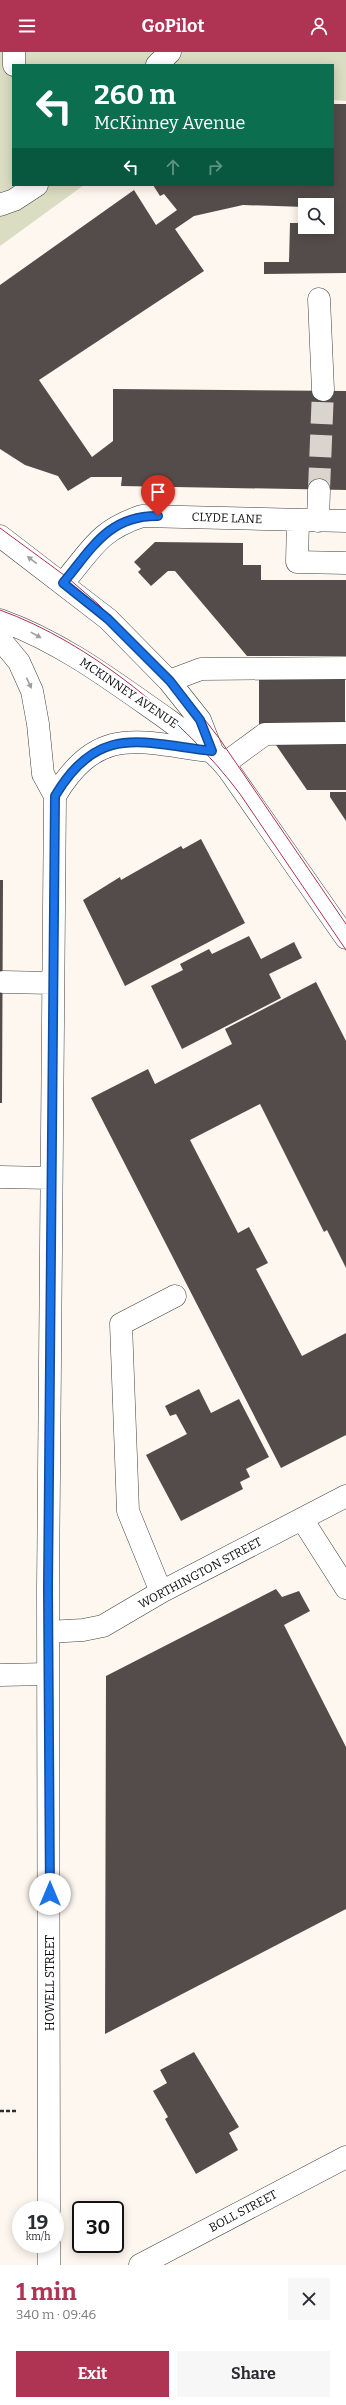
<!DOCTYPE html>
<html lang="en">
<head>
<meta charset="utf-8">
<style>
	:root { --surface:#fff; --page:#f7f7f7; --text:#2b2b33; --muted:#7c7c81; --accent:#af3353 }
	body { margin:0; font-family:Bitter,serif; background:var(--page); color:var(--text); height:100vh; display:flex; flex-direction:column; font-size:15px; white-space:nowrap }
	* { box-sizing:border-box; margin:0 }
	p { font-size:13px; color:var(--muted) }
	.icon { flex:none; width:22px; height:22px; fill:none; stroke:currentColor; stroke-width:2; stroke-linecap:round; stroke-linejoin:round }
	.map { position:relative; height:2213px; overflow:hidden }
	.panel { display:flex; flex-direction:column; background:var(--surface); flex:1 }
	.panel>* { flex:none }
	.top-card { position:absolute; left:12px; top:12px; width:322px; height:122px; border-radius:0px; box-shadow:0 2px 10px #0003; background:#0b6e4f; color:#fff; overflow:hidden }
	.buttons { position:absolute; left:298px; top:146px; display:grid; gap:8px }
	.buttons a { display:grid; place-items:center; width:36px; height:36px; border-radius:0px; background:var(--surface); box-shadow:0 2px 10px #0003; font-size:20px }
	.speed { position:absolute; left:12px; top:2149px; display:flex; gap:8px; font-size:20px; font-weight:700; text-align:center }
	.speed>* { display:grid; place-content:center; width:52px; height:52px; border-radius:50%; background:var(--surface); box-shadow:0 2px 10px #0003; line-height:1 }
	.speed small { font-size:10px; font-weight:400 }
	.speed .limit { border:2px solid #111; border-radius:6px; background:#fff; color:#111 }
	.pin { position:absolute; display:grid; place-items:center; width:34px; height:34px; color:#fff; margin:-41px -17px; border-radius:50% 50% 50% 0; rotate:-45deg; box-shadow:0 0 4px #0007 }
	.pin .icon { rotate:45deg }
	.me { position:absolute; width:44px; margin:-22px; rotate:0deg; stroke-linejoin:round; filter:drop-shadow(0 0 3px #0008) }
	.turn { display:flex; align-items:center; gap:14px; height:84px; padding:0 16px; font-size:18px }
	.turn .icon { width:52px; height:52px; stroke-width:2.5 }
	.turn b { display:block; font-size:28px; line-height:34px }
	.lanes { display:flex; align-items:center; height:38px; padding:0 16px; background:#0003; justify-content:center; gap:20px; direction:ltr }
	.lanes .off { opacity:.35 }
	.round { display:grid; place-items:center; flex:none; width:42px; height:42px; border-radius:0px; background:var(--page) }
	.head { display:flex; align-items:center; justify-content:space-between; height:68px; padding:0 16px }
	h1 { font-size:24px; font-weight:700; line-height:30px; color:var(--accent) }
	.button { display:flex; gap:8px; margin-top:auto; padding:8px 16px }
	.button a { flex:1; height:46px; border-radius:0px; background:var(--accent); color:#fff; font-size:16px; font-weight:700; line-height:46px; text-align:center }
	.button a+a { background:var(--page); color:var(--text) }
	header { display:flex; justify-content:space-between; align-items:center; height:52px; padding:0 16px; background:var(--accent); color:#fff; font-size:18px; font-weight:700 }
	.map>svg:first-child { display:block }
	.cemetery { fill:#daddc2 }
	.building { fill:#544c4a }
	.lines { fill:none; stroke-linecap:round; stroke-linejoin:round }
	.minor-tunnel { stroke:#d9d4cd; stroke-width:22; stroke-dasharray:22 11; stroke-linecap:butt }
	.minor-casing { stroke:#404040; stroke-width:23 }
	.path { stroke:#2f2f2f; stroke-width:2.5; stroke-dasharray:4 2; stroke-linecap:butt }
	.minor { stroke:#fff; stroke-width:22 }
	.tram { stroke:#af3353; stroke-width:1 }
	.oneway { fill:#9e9e9e }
	.route-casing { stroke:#114b97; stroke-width:10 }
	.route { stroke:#1a73e8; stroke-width:7 }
	.labels { text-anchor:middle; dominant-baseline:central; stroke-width:4; stroke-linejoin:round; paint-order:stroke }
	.street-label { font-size:12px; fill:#0d0d0d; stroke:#fff }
</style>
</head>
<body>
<header><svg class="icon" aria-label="menu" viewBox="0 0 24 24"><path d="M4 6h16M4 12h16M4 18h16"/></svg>GoPilot<svg class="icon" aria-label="person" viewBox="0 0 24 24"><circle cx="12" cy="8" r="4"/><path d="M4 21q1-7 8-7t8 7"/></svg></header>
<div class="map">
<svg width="346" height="2213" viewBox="0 0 346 2213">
	<rect width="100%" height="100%" fill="#fdf7ef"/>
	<path class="cemetery" d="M0,0H346V49L333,48V13H13V133H84L0,194Z"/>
	<path class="building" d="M333,52H346V221L264,222V210H289L290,171H305V175H327V153H305V155L243,153L194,164L175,177L204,219L39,328L92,405L113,389V337L346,339V438L121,434L122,425H91L68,439L58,424L25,413L0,397V233L134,138L156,173L177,158L164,142L160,144L153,133H333Z
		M155,490L243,491V513H261V528H346V604H247L175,519H168L151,534L138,520L141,517L134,510Z
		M345,624V678L259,679V625Z
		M307,689H346V738H307L276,693H307Z
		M330,740H346V769L330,745Z
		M201,787L245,871L125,934L83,848L120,825L121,828L181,794L183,797Z
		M0,828H3L2,1051H0Z
		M249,884L261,907L294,890L302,906L269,922L281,946L182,997L151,934L183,918L180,912L209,897L212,902Z
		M316,930L346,989V1216L327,1178L324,1180L260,1052L190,1088L238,1181L249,1175L268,1211L256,1217L302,1304L346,1281V1383L281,1416L91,1046L148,1017L155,1032L232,992L225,977Z
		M199,1337L211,1361L239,1347L269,1405L246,1417L250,1425L240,1430L243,1437L181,1469L146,1403L187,1382L176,1362L170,1364L165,1354Z
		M276,1537L282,1545L299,1539L310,1559L284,1573L346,1695V1857L105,1982L106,1624Z
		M194,2000L239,2075L229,2081L238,2098L196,2122L165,2067L168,2065L153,2039L167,2031L160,2018Z"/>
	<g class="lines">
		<path class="minor-tunnel" d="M319,438L323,338"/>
		<g class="minor-casing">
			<path id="minor" d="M14,0V13
				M157,13L170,0
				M0,153L14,148L37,133
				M319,247L323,338
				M298,468L297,510L346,511
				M318,469L319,438
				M0,484L108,567L169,629L200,668L212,699
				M63,531C92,498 97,479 142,464L346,469
				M0,568C62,590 114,630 167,667C188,683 212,696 228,717L346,886
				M0,587L19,610L32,639L38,672L43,722L55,744L48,1536L49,2158
				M169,629L201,617L346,616
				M224,712L265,682L346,681
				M55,744C98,672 139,690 209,699
				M3,930L53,931
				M0,1125L51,1126
				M302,1467L346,1536
				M161,1540L128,1459L121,1272L175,1244
				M48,1580L83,1578L103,1574L161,1540L346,1444
				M0,1623L48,1622
				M49,2213V2192
				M140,2213L346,2105"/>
		</g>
		<path class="path" d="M0,2059H16"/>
		<use href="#minor" class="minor"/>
		<path class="tram" d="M0,476L68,526L97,551L174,628L219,686L346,872
			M0,558C89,590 184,667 240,742L346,898"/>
	</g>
	<defs><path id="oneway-solid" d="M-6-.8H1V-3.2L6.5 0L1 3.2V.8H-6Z"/></defs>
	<g class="oneway">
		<use href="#oneway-solid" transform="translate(32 508) rotate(-143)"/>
		<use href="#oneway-solid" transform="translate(36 583) rotate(29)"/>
		<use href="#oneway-solid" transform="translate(29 631) rotate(65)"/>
	</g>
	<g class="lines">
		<g class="route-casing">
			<path id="route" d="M50,1842L48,1536L55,744C98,671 141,691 212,699L200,668L170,629L108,567L63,531C91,498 108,463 158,464"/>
		</g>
		<use href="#route" class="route"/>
	</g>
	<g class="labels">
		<g class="street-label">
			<text transform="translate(227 466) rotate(2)">CLYDE LANE</text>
			<text transform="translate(129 641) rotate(34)">MCKINNEY AVENUE</text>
			<text transform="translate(200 1521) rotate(-28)">WORTHINGTON STREET</text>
			<text transform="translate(50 1931) rotate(-90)">HOWELL STREET</text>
			<text transform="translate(243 2159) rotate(-28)">BOLL STREET</text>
		</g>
	</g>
</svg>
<div class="buttons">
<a><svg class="icon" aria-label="search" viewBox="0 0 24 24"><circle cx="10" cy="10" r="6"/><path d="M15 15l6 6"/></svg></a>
</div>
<div class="speed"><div>19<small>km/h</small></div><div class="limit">30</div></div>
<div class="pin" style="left:158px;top:464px;background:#d93025"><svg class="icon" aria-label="arrive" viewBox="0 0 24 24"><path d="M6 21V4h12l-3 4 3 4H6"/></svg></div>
<svg class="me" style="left:50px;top:1842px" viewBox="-20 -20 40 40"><circle r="19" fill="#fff"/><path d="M0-13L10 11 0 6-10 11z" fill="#1a73e8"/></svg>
<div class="top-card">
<div class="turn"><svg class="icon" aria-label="left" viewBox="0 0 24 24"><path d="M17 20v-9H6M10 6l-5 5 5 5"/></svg><div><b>260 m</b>McKinney Avenue</div></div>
<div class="lanes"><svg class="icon" aria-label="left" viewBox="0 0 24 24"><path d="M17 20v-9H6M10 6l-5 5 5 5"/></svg><svg class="icon off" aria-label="ahead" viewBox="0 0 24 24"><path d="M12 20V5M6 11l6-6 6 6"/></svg><svg class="icon off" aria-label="right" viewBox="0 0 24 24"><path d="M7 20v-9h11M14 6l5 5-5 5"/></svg></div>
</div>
</div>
<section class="panel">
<div class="head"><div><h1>1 min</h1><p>340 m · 09:46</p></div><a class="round"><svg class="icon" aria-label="close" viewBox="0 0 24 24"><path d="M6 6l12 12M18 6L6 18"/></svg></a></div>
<div class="button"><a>Exit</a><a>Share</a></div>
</section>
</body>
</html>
